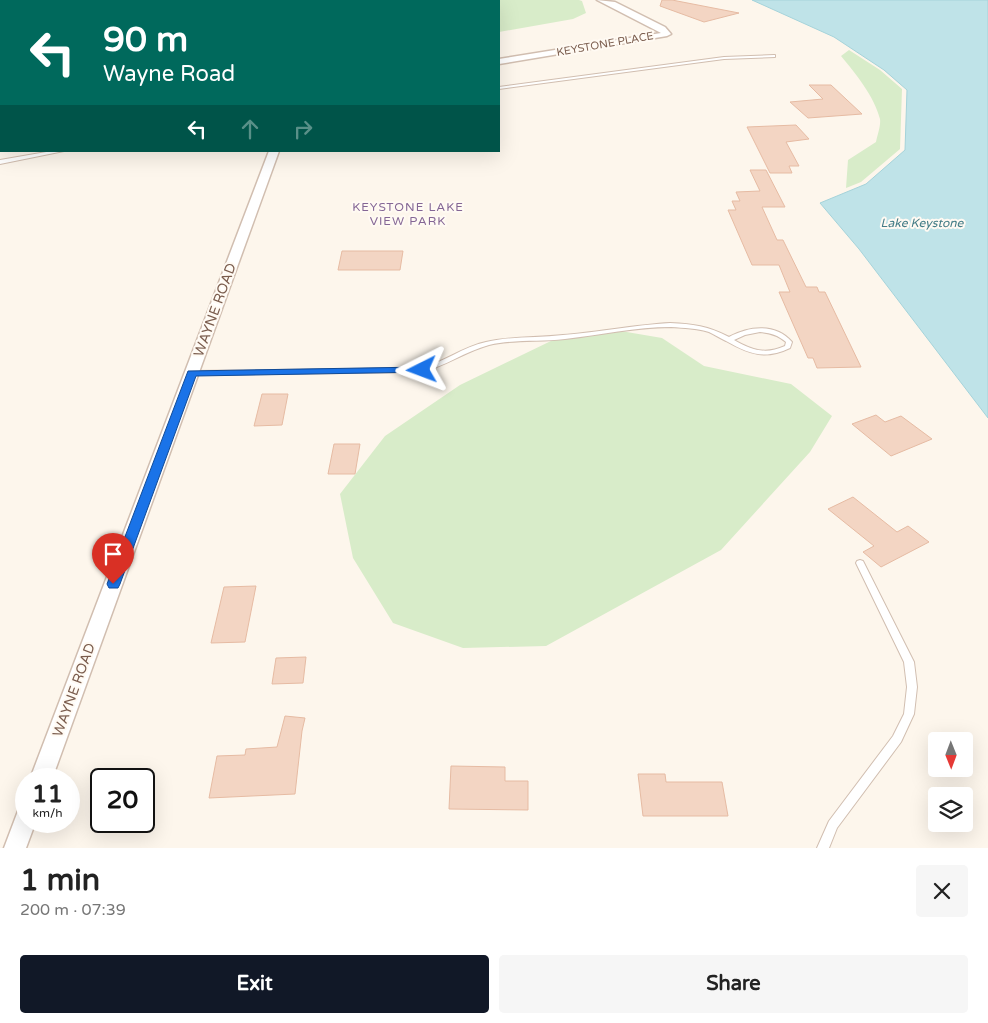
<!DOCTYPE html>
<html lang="en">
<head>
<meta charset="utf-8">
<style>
	:root { --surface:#fff; --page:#f6f6f6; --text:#222; --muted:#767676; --accent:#111827 }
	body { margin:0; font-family:"Varela Round",sans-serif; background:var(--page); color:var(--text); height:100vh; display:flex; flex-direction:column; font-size:19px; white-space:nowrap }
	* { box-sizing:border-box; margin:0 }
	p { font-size:16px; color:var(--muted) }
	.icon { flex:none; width:28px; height:28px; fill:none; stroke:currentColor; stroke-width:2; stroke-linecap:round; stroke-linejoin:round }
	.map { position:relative; height:848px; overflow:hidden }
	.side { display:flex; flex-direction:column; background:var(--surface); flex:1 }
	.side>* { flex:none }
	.hud { position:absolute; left:0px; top:0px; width:500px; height:152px; box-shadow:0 5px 20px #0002; background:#00695c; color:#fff; overflow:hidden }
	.needle { width:32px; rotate:179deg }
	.buttons { position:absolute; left:928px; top:732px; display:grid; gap:10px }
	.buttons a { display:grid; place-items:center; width:45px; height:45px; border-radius:5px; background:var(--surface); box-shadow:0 5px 20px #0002; font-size:25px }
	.speed { position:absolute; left:15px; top:768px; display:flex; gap:10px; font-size:25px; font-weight:700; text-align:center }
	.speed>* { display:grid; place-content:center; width:65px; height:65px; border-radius:50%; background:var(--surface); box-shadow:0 5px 20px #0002; line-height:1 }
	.speed small { font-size:12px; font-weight:400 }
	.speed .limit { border:2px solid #111; border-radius:8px; background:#fff; color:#111 }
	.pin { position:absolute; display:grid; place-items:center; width:42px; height:42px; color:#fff; margin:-51px -21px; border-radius:50% 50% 50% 0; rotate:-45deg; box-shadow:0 0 5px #0007 }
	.pin .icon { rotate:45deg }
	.me { position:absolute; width:55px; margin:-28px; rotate:267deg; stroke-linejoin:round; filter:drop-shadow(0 0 4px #0008) }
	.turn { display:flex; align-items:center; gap:18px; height:105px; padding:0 20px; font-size:22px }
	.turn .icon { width:65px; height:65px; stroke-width:2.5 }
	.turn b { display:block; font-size:35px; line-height:42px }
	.lanes { display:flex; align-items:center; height:48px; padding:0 20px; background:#0003; justify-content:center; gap:25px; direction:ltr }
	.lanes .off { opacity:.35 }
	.round { display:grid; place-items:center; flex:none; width:52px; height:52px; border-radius:5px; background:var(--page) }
	.summary { display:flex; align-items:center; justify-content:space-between; height:85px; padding:0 20px }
	h1 { font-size:30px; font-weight:700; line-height:38px }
	.primary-button { display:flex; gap:10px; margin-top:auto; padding:10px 20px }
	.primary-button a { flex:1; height:58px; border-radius:5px; background:var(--accent); color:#fff; font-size:20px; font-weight:700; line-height:58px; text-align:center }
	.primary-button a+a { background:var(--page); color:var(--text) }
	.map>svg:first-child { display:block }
	.green { fill:#d8ecc9 }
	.water { fill:#bfe3e8; stroke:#a5d3da }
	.building { fill:#f3d5c3; stroke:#e6bba3 }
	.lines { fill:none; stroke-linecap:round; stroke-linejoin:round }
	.service-casing { stroke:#d1beb0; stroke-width:2 }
	.minor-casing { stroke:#d1beb0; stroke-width:3 }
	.service { fill:#fff; fill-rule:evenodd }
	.minor { fill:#fff; fill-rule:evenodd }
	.route { fill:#1a73e8; stroke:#114b97 }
	.labels { text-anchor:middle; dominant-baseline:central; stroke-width:4; stroke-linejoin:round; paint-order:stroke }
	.far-street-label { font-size:11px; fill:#7a5c4d; stroke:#fffaf3 }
	.far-neighbourhood-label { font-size:12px; letter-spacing:1px; fill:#846695; stroke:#fffaf3 }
	.far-water-label { font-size:12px; font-style:italic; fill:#437c86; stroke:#fffaf3 }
	.street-label { font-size:14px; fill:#7a5c4d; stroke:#fffaf3 }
</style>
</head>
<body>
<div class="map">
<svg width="988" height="848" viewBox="0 0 988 848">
	<rect width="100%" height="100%" fill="#fdf6ec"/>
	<path class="green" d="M132,0H313L131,1Z
		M443,0H579L582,1L586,13L573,19L499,32V1H439Z
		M849,50L880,70L902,89L900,149L861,182L846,188L848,160L876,142C877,136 881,126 880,119C874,96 856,74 841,56Z
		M609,329L662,338L704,366L791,384L832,416L810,452L721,550L546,646L463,648L393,623L353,558L340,494L385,436L460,385L553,340Z"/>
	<path class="water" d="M752,0H988V418L859,249L820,203L866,184L905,150L907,90L884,70L834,37Z"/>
	<path class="building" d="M662,0H672L739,13L704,22L660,6Z
		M809,85H831L862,114L808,118L790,102L823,99Z
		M796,125L809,139L786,142L799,166H789L792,173H770L747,127Z
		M750,170H766L785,207H762L777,240H783L806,287H817L819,292H825L861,367L817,368L813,358H808L779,292H790L779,265H752L728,210H736L732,201H740L736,192L760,191Z
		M342,251H403L400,270H338Z
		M262,394H288L282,425L254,426Z
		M876,415L885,422L901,416L932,439L891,456L852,424Z
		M334,444H360L355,474H328Z
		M853,497L897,532L908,526L929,542L881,567L863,552L874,546L828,509Z
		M256,586L245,642L211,643L224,587Z
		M306,657L303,683L272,684L276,658Z
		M285,716L305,718L302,731L295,794L209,798L217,756L245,755L246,749L277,747Z
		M451,766L505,767V781H528V810L449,809Z
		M638,774H665L666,782H722L728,816H643Z"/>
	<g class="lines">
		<g class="service-casing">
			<path id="service" d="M774,55H775V57L724,59L499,89V87L724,57Z
				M52,151H64L0,164V160Z
				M670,323C693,324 708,326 729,337C749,326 776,323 792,342L790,348C765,360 749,354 726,341C720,338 715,335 709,332C697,328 684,328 671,327C636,327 600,335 565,339C540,342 514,339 489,345C466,351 446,366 422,372L192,375L188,373L192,371L422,368C444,362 463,347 486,342C511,336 537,338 563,335C599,332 634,325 670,323ZM760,332C770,333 778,335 786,342L785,346C765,355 752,350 734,340L745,335Z
				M860,560L863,561L864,563L914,662L917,687L914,714L901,742L837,828L829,848H817L829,821L893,736L904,714L907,687L904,662L856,563L857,561Z"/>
		</g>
		<g class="minor-casing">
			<path id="minor" d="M597,0L615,2L665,27L671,34L667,36L499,64V59L661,33Z
				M0,44H1V48H0Z
				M269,151H279L52,779H30Z
				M26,808V821H36L26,848H4L18,811Z"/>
		</g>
		<use href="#service" class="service"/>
		<use href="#minor" class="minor"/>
	</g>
	<path class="route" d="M422,367L428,370L426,372L196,376L120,584L118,588H109L107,584L188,371Z"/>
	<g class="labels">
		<g class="far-street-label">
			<text transform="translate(605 44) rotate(-10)">KEYSTONE PLACE</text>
		</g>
		<g class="far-neighbourhood-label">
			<text x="408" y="207">KEYSTONE LAKE<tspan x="408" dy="14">VIEW PARK</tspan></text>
		</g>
		<g class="far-water-label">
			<text x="922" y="223">Lake Keystone</text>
		</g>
		<g class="street-label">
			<text transform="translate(215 310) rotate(-70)">WAYNE ROAD</text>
			<text transform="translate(74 690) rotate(-70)">WAYNE ROAD</text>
		</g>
	</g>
</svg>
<div class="buttons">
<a><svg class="needle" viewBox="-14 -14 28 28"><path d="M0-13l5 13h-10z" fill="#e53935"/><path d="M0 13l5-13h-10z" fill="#767676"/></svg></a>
<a><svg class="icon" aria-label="layers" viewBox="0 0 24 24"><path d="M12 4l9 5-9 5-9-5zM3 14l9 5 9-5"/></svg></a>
</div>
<div class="speed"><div>11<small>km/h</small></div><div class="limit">20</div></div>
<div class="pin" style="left:113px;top:584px;background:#d93025"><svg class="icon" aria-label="arrive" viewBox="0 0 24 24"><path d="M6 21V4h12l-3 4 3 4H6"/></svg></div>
<svg class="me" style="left:422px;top:370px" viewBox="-20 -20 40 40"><path d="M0-17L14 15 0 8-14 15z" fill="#1a73e8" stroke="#fff" stroke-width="4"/></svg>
<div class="hud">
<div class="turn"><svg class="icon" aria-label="left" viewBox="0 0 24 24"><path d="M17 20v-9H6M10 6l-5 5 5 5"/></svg><div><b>90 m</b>Wayne Road</div></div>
<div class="lanes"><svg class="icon" aria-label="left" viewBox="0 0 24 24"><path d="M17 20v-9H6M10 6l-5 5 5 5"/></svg><svg class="icon off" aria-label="ahead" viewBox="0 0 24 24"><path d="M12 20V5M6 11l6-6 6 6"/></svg><svg class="icon off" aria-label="right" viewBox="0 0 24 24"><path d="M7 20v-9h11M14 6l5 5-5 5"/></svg></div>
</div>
</div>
<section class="side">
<div class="summary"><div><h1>1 min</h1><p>200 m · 07:39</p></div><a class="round"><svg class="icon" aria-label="close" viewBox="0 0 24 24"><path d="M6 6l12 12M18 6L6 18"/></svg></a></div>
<div class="primary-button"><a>Exit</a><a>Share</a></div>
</section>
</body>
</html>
